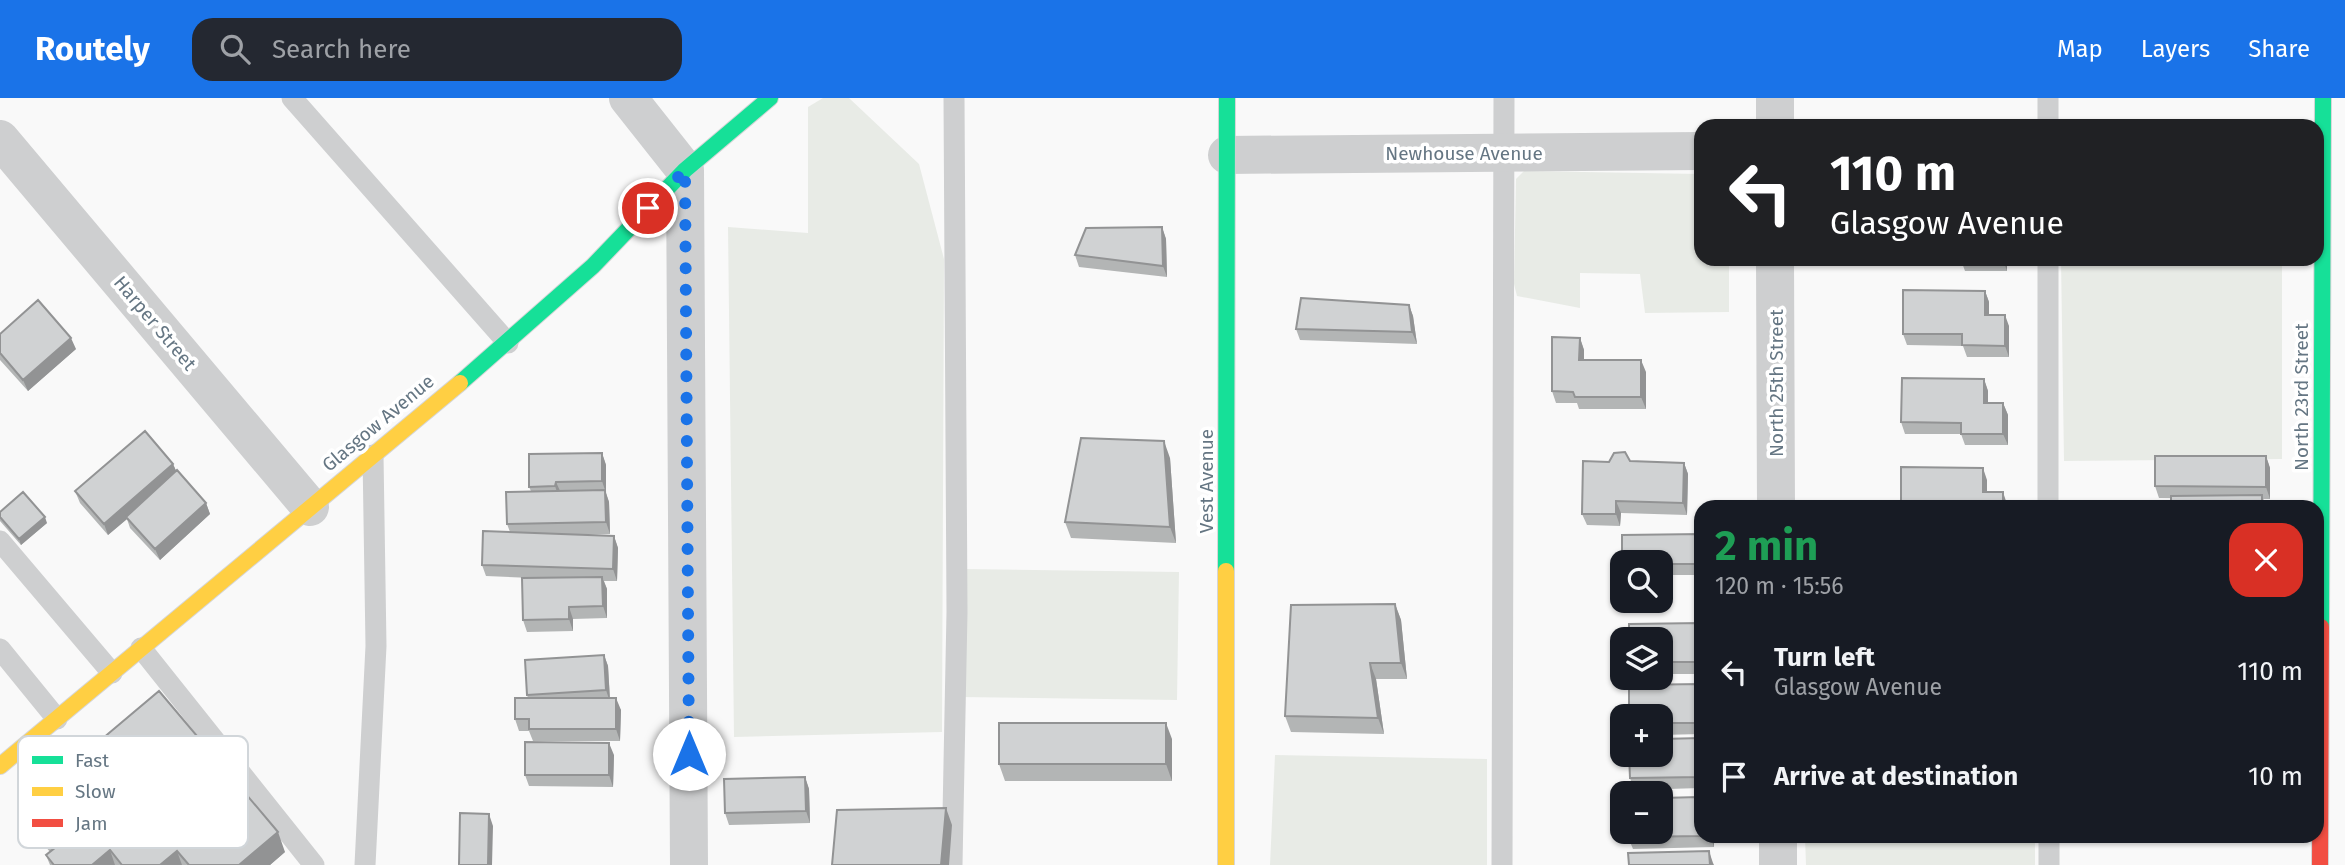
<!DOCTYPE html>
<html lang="en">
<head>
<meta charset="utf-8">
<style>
	:root { --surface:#171b24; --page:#242831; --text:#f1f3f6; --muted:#9ea1a6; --accent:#1a73e8 }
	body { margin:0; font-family:"Fira Sans",sans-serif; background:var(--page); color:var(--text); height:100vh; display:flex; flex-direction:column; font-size:26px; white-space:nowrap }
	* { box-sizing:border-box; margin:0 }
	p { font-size:23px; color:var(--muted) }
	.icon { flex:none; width:38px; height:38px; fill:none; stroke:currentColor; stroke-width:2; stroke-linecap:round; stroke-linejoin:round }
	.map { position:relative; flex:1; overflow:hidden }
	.details { position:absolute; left:1694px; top:402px; width:630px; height:343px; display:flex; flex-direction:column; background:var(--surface); border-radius:21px; box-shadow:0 2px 5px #0004 }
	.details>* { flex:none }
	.top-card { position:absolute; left:1694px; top:21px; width:630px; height:147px; border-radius:21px; box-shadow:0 2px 5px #0004; background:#202124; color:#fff; overflow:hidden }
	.tools { position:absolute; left:1610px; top:452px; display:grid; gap:14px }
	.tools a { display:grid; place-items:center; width:63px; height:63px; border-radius:14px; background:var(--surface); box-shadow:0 2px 5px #0004; font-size:35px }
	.pin { position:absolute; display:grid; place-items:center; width:60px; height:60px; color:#fff; margin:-30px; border:4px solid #fff; border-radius:50%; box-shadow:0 2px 7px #0007 }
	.me { position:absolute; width:77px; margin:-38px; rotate:0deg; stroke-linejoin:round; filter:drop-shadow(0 0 5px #0008) }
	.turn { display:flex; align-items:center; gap:24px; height:147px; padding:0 21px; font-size:32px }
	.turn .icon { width:91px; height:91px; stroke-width:2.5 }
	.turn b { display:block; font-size:49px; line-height:60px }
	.round { display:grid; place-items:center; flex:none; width:74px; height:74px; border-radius:21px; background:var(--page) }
	.overview { display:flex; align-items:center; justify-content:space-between; height:119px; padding:0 21px }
	h1 { font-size:42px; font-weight:700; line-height:52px; color:#1e9e55 }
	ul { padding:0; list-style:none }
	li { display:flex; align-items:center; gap:21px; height:105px; padding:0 21px }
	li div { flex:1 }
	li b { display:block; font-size:26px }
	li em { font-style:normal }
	header { display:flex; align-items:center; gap:42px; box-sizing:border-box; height:98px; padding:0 35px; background:var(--accent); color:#fff }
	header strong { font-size:33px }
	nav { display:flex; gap:38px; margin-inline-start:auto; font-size:24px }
	.search { width:490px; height:63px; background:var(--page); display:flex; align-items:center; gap:18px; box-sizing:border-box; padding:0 24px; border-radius:21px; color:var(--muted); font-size:26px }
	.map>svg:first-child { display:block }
	.green { fill:#e8ebe6 }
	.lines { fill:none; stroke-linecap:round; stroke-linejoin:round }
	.fast-casing { stroke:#d5d6d7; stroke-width:18 }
	.slow-casing { stroke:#d5d6d7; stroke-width:18 }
	.jam-casing { stroke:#d5d6d7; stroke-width:18 }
	.lane { stroke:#cecfd0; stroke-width:21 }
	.street { stroke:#cecfd0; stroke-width:38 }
	.fast { stroke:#16e098; stroke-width:16 }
	.slow { stroke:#ffcf43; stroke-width:16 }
	.jam { stroke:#f24e42; stroke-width:16 }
	.wall { fill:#b3b5b5 }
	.shaded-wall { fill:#929394 }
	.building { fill:#d0d2d3; stroke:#929394; stroke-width:2 }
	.route { stroke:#1a73e8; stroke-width:12; stroke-dasharray:0 21.6 }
	.labels { text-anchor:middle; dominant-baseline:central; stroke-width:7; stroke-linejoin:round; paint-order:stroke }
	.street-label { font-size:19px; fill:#657683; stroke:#fff }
	.key { fill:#fff; stroke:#d1d6da; stroke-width:2 }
	.key-label { font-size:19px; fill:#657683 }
</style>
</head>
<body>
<header>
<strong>Routely</strong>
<div class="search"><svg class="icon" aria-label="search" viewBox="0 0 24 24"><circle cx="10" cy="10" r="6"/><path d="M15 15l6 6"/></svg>Search here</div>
<nav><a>Map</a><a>Layers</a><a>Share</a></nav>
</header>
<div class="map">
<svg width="2345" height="767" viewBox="0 0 2345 767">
	<rect width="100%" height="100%" fill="#f9f9f9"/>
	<path class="green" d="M823,0H849L919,66L944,161L942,634L734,639L728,129L808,135V9Z
		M1524,73L1701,76V161H1729V214L1645,215L1640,176L1580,175V210L1517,198L1514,186L1516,81Z
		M2061,161H2282V361L2064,363Z
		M962,471L1179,474L1177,602L961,599Z
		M1275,657L1487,661V767H1270Z
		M1805,739H2035V767H1806Z"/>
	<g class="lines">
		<g class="fast-casing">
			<path id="fast" d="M460,285L593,168L685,72L770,0
				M1226,473L1227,0
				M2321,529L2323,0"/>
		</g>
		<g class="slow-casing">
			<path id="slow" d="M0,668L460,285
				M1226,767V473"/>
		</g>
		<g class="jam-casing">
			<path id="jam" d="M2320,767L2321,529"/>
		</g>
		<path class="lane" d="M292,0L508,245
			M2048,28V0
			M2048,161V410
			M0,443L112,575
			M141,550L314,767
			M0,551L57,621
			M2049,738V767
			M365,767L376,548L373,357
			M952,767L957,514L954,0
			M1502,767L1504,0"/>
		<path class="street" d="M628,0L685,72L689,767
			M1775,28V0
			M0,41L310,409
			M1227,57L1701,53
			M1775,161L1776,410
			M1778,738V767"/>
		<use href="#fast" class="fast"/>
		<use href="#slow" class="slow"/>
		<use href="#jam" class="jam"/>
	</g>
	<path class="wall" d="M1162,129L1166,141L1167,179L1079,169L1075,157Z
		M1906,161H2007V173H1965L1961,162Z
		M1985,193L1989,204V217L2009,228V259H1967L1963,248L1907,247L1903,236Z
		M1409,207L1413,218L1417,246L1300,242L1296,231Z
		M0,236L76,251L28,293L0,262Z
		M1580,240L1584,252V262L1646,274V311H1579L1577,305H1556L1552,293Z
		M1984,281L1988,293V305H2003L2008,317V347H1965L1961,336H1905L1901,324Z
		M602,355L606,367V395L609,404L610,436L570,437L614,438L618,450L617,483H604L607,491V520L573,521V533L527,534L523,522L531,480L486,478L482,467L510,434L507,426L531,393L529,389Z
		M2266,358L2270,370V401L2159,400L2155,388Z
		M1170,360L1176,445L1071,440L1065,424Z
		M1630,363L1684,365L1688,376L1687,417L1621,415L1620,428L1587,427L1582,416L1609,364Z
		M173,366L176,373L206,405L210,416L160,462L130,430L127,421L108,437L80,405L75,393Z
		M0,414L47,425L21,447L0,423Z
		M1701,436V477H1661V464H1622V467V437Z
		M1395,506L1401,522L1407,581H1376L1384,636L1291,634L1285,618Z
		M1701,525V576H1661V541Z
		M604,557L608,568L610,600L621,612L620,643H533L529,633H519L515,621L528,600L527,597Z
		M1701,590V636L1661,637V618Z
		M1701,640V690L1634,692L1630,680Z
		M1172,641V683H1005L999,666Z
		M90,651L285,754L270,767H50L46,757L50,754L40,742L33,722L59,701L53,685L85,674L95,666Z
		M614,657L613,689L529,688L525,677Z
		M805,679L809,691L810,725L729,727L725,715Z
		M1701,705V738H1714V749L1633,751L1628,739Z"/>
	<path class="shaded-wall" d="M1162,129L1166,141L1167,179L1163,168Z
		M2003,161H2007V173Z
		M1985,193L1989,204V228L1985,217Z
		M1409,207L1413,218L1417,246L1412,234Z
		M2005,217L2009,228V259L2005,248Z
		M71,240L76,251L28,293L23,282Z
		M1580,240L1584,252V273L1579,262Z
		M1641,262L1646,274V311L1641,299Z
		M1984,281L1988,293V317L1984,305Z
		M2003,305L2008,317V347L2003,336Z
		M1164,343L1170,360L1176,445L1170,429Z
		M602,355L606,367V395L602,383Z
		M2266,358L2270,370V401L2266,389Z
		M1684,365L1688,376L1687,417L1683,405Z
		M173,366L178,377L126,419L127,421L108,437L104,426Z
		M1983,370L1987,382V406L1983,394Z
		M556,384L561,395L559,400L555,388Z
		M605,392L609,404L610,436L606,424Z
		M2003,394L2007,406V410H2003Z
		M2262,397L2266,410H2262Z
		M1616,403L1621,415L1620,428L1616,416Z
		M206,405L210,416L160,462L155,451Z
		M45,419L47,425L21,447L19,441Z
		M614,438L618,450L617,483L613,471Z
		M602,479L607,491V520L603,508Z
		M1395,506L1401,522L1407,581L1401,565Z
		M569,509L573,521V533L569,521Z
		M604,557L608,568L610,604L606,592Z
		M1370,565L1376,581L1384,636L1378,620Z
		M616,600L621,612L620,643L616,631Z
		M1166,625L1172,641V683L1166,666Z
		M609,645L614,657L613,689L609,677Z
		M805,679L809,691L810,725L806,713Z
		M946,710L952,727L949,767H941Z
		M489,716L493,728L492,767H488Z
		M278,734L285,754L270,767H239Z
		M1710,738H1714V749Z
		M110,752L115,767H92Z
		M177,753L182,767H160Z
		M1709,753L1713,765L1714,767H1710Z"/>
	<path class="building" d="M1162,129L1163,168L1075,157L1086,130Z
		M1903,192L1985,193V217H2005V248L1962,247V236H1903Z
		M1301,200L1409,207L1412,234L1296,231Z
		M38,202L71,240L23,282L0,255V236Z
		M1552,239L1580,240L1579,262H1641V299H1575L1573,294L1552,293Z
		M1902,280L1984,281V305H2003V336H1961V325L1901,324Z
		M145,333L173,366L104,426L75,393Z
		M1081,340L1164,343L1170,429L1065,424Z
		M1625,354L1630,363L1684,365L1683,405L1616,403V416H1582L1583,363L1609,364L1614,355Z
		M602,355V383L556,384L555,388L529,389V356Z
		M2155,358H2266V389L2155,388Z
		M1901,369L1983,370V394H2003V410H1901Z
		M177,372L206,405L155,451L126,419Z
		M605,392L606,424L507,426L506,394Z
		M23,394L45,419L19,441L0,419V414Z
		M2262,397V410H2171V398Z
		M483,433L614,438L613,471L482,467Z
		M1701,436V466H1661V464H1622V466V437Z
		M602,479L603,508L569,509V521L523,522L522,480Z
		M1395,506L1401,565H1370L1378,620L1285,618L1291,507Z
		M1701,525L1700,564H1661V541H1629V526Z
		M604,557L606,592L527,597L525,562Z
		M1700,586L1701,598V625H1661V618H1629V587Z
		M159,593L278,734L239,767H189L177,753L160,767H122L110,752L92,767H54L46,757L56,749L33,722L63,697L53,685L77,665L85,674L100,662L90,651Z
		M515,600H616V631H529V621H515Z
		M999,625H1166V666H999Z
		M1701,640V679L1630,680L1629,656H1661V641Z
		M525,644L609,645V677H525Z
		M805,679L806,713L725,715L724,681Z
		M1699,699V712H1701V738L1628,739V733H1661V700Z
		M946,710L941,767H832L837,712Z
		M460,715L489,716L488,767H459Z
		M1709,753L1710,767H1629L1628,755Z"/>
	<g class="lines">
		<path class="route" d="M648,110L685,72L689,656"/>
	</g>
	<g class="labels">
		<g class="street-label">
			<text x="1464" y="55">Newhouse Avenue</text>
			<text transform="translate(155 225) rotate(50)">Harper Street</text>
			<text transform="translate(1776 285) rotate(-90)">North 25th Street</text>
			<text transform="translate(2301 299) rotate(-90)">North 23rd Street</text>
			<text transform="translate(378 325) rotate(-40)">Glasgow Avenue</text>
			<text transform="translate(1206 383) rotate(-90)">Vest Avenue</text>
		</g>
	</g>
	<rect x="18" y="638" width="230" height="112" rx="10" class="key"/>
	<rect x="32" y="658" width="31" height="8" fill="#16e098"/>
	<rect x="32" y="689" width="31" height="9" fill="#ffcf43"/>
	<rect x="32" y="721" width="31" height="8" fill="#f24e42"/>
	<g class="key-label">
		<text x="75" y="669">Fast</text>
		<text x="75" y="700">Slow</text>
		<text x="75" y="732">Jam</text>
	</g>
</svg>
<div class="tools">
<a><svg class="icon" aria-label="search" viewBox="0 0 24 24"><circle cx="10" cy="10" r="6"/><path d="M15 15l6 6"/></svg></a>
<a><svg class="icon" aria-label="layers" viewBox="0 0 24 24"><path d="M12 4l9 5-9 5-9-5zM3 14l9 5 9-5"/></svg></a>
<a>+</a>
<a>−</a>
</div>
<div class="pin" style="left:648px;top:110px;background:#d93025"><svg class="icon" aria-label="arrive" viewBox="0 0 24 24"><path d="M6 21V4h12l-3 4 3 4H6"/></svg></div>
<svg class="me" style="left:689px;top:656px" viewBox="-20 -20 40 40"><circle r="19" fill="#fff"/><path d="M0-13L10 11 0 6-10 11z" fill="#1a73e8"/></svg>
<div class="top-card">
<div class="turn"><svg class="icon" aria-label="left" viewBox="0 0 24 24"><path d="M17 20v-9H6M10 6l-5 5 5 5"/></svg><div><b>110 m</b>Glasgow Avenue</div></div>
</div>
<section class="details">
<div class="overview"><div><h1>2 min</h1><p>120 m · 15:56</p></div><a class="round" style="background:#d93025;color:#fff"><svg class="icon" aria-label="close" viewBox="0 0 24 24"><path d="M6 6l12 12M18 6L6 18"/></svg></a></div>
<ul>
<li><svg class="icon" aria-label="left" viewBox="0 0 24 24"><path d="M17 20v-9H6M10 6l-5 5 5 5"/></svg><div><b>Turn left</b><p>Glasgow Avenue</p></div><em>110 m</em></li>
<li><svg class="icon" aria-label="arrive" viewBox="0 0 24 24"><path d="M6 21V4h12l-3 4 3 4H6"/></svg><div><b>Arrive at destination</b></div><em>10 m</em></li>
</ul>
</section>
</div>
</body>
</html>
